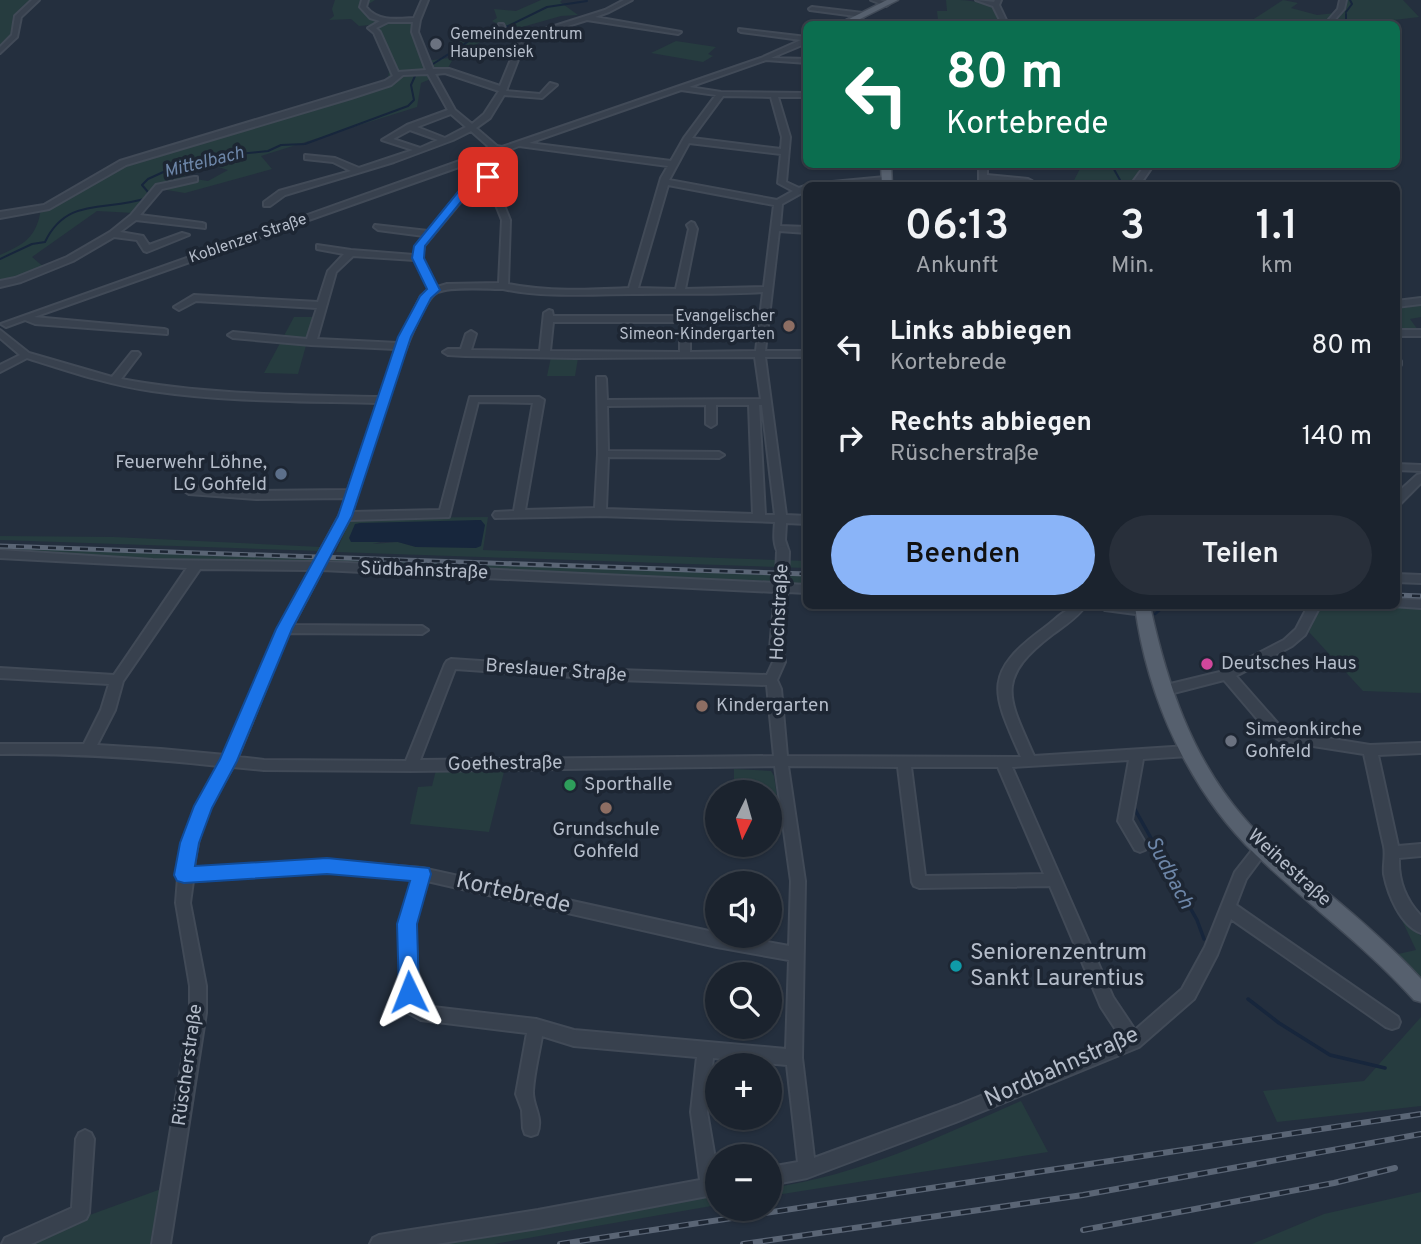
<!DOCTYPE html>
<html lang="de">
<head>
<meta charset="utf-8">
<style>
	:root { --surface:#1b232e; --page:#282f3a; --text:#f1f3f6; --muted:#a0a4aa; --line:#39404a; --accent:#8ab4f8 }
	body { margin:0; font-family:Overpass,sans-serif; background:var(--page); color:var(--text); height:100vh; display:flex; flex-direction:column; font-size:26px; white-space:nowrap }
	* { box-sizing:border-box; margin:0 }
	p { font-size:23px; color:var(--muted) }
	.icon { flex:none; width:38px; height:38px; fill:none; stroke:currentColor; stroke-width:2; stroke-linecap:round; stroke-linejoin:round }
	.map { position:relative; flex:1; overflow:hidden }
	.panel { position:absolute; left:803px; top:182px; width:597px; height:427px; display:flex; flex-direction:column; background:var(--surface); border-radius:10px; box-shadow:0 2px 5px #0004,0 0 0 2px var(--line) }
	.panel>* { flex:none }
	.hud { position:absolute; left:803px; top:21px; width:597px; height:147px; border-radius:10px; box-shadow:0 2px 5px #0004,0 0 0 2px var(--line); background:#0b6e4f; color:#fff; overflow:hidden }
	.needle { width:46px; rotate:185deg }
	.controls { position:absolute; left:705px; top:780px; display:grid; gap:14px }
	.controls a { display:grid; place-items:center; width:77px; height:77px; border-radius:50%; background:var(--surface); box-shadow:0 2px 5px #0004,0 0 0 2px var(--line); font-size:35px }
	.pin { position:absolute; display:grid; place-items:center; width:60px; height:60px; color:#fff; margin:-30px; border-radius:14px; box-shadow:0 4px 10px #0006 }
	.me { position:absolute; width:77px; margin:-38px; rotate:358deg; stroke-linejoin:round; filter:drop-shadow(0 0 5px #0008) }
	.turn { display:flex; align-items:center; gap:24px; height:147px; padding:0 28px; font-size:32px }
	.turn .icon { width:91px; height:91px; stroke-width:2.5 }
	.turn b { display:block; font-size:49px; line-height:60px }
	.eta { display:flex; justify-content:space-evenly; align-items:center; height:119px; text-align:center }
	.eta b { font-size:42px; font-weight:600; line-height:49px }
	.cta { display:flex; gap:14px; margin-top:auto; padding:14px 28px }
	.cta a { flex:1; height:80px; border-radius:42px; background:var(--accent); color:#111; font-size:28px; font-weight:600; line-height:80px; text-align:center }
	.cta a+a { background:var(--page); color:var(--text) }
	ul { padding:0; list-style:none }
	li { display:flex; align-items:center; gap:21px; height:91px; padding:0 28px }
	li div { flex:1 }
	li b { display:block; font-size:26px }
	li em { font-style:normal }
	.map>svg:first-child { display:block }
	.green { fill:#263c3f; fill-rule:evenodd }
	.water { fill:#17263c }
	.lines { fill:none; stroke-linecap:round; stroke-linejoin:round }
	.stream-far2 { stroke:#17263c; stroke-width:2 }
	.stream-far1 { stroke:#17263c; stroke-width:2.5 }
	.stream { stroke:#17263c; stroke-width:3.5 }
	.minor-casing { stroke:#414a57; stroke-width:4 }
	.major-casing { stroke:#414a57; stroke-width:3 }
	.minor { fill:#38414e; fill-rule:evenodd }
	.major { fill:#56606e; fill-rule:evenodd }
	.rail-far1-casing { stroke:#5a6575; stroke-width:5 }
	.rail-casing { stroke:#5a6575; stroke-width:6 }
	.rail-far1 { stroke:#1d2633; stroke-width:2.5; stroke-dasharray:8; stroke-linecap:butt }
	.rail { stroke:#1d2633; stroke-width:3.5; stroke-dasharray:10; stroke-linecap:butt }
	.minor-bridge-casing { stroke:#414a57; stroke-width:16; stroke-linecap:butt }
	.minor-bridge { stroke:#38414e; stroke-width:12 }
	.route { fill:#1a73e8; stroke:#114b97; stroke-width:2 }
	.worship-dot { fill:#6b7280; stroke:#1d2633; stroke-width:2.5 }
	.education-dot { fill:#8d6e63; stroke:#1d2633; stroke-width:2.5 }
	.service-dot { fill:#5c6f8a; stroke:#1d2633; stroke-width:2.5 }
	.hotel-dot { fill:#d1479c; stroke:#1d2633; stroke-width:2.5 }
	.leisure-dot { fill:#2e9e5b; stroke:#1d2633; stroke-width:2.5 }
	.culture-dot { fill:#0f9aa8; stroke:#1d2633; stroke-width:2.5 }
	.labels { text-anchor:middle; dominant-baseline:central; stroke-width:7; stroke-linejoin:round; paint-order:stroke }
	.far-poi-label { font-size:16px; fill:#b4bcc9; stroke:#1d2633; text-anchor:start }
	.far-street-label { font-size:16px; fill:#b4bcc9; stroke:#1d2633 }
	.far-water-label { font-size:18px; font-style:italic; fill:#6d86a8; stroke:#1d2633 }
	.poi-label { font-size:19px; fill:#b4bcc9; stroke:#1d2633; text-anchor:start }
	.street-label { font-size:19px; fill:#b4bcc9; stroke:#1d2633 }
	.water-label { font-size:21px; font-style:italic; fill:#6d86a8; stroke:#1d2633 }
	.near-street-label { font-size:23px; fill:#b4bcc9; stroke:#1d2633 }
	.near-poi-label { font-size:23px; fill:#b4bcc9; stroke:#1d2633; text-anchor:start }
</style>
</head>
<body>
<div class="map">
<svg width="1421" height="1244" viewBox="0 0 1421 1244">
	<rect width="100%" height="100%" fill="#242f3e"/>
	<path class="green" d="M0,0H30L13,16L11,36L0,50Z
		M335,0H375L364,7L365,12L384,19L416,18L414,33L425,61L449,58L452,35C468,30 484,32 500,33V25L492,21L497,18L494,9L516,11L541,0H562L560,2L578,15L561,16L501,33L502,37H488L453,59L445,73L421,83L417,107L261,156L272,169L185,193L155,188L134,213L97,211L32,257L46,269L0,283V255C25,244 37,237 41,208L122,160L167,149L387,82C394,63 379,42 370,25L359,26L351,19L329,20L334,16L332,9ZM205,163L228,170L208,181L183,177Z
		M946,0C964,0 978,0 994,7L1000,22L938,20L937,11H947Z
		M1283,0L1298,3L1291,8L1317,15L1335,13L1341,4L1338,0H1403L1419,17L1394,20L1389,24H1246Z
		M676,41L716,47L708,54L713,56L703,62L651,53Z
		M1082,165H1147L1129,185L1071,186Z
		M1421,296V317L1410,319L1418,330L1397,331V300Z
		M294,317H314L298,374L264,373Z
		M551,357L578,358L575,376H547Z
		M488,517L483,550L807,561V568L336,552L351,518ZM481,520L416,547L398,542L373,544L453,522Z
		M0,536L114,537L321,547L319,551L0,540Z
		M0,548L316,558L312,565L198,563L0,552Z
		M333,559L807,576V585C795,585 786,582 774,582L771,585L330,565Z
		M1321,606L1421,607V693L1363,691L1309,632Z
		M734,769L771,771L774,776L781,823H770V793H734Z
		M436,770L504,772L489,832L410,824L418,787L432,786Z
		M1401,918L1421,936V979L1398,954L1416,950Z
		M1421,1017V1106L1277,1122L1263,1091L1364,1081Z
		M1021,1101L1048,1152L770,1196V1188C861,1175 938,1137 1021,1101Z
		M161,1189L150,1244H21L76,1220Z
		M1421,1192V1244H1252L1324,1214Z
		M717,1195V1205L494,1244H439Z"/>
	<path class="water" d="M481,520L485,525L481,546L476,548L416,547L398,542H351L349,538L355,524L360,523Z"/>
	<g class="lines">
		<path class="stream-far2" d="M1346,12L1352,4L1350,0
			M1346,14V24
			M506,27L547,7L587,1
			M493,33L499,30
			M433,64L469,41L487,35
			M1111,164L1120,180L1117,186
			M0,259L32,244L45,242C67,196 106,212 147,198L148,192L142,185L148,179L170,169L219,156L268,151L281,145L305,144L408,106L414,100L411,85L415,76"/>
		<path class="stream-far1" d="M1155,614L1165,606"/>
		<path class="stream" d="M1133,806L1197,920L1204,939
			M1248,999L1279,1023L1330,1055L1385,1068"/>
		<g class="minor-casing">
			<path id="minor" d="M32,0H39L21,17L17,37L0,53V47L12,35L15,16Z
				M362,0H368L366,7C378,22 397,19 414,18L422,0H428L420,20L418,32L433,69H449L500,86L519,40L503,37L499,24H503L508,34L523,36L605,10L624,0H632L609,12L595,17L681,32L678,34L587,20L526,39L506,91L540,94L550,83L557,85L542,98L504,95L490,118L476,128L497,146L502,147L761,58L801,40L741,32L739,31V29L807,37V43L771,58L807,59V63L766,60L689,87L721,92L807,93V97H778L790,137L786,182L799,188L811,184L885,177L889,179L885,181L842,186H807V190L782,204L780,226L807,227V233L779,231L765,351H807V357H765L786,515L807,516V524L786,523L785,540L789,552L787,555H779C773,544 774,535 775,522L600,516L495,518L493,515L495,512L514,511L533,403L478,402L449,517L349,520L326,562L776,583L778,580H786L788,584L807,585V593L787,592L782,649L785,662L777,680L781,689L787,756L1021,757C993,693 981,674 1044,628C1059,617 1066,606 1085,606C1078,617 1064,626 1053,634C994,679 1008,697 1034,756L1188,746L1193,747L1195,751L1193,755L1188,756L1143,759L1132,820L1147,846L1145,850L1140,852L1135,850L1118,821L1129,760L1012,767L1113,997L1135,1030L1182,989L1205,947L1235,872L1257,844L1262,842L1267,844L1269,848L1246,879L1236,905L1398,1017L1400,1022L1398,1027L1392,1029L1386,1027L1231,919L1217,955L1194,999L1139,1047L956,1122L807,1178L770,1185V1167L798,1162L787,1065L713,1058L707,1112L718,1176V1194L538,1228L436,1244H370L373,1238L379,1235L538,1210L700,1180L691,1112L697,1057L574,1046L542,1036C539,1054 534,1073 533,1091C532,1106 544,1117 537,1134L531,1136L525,1134L523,1128L522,1110L516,1094L527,1033L421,1020L405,1011L403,1006L399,924L413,879L327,872L193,881L190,903L206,986V1013L170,1244H152L190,1013V986L176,903L178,878L177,875L182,843L196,806L219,766C146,758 73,753 0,754V744H84L101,710L109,684L0,678V668L114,675L187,568L0,558V550L153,560L314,562L339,516L346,498L256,499L189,494L183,490L189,486L256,491L348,490L378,403C302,401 227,402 152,391C109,385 68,371 27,358L0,372V365L20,355L0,338V330L29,353L112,377L132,352H138L140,354L121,379C206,395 293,395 380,397L396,349L311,345L233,338L228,335L233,332L307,339L317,308L196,301L179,310L174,307L194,295L318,302L328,271L344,254L317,249V245L351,250L414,255L416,246L424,236L378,230L374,227L375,225L428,231L467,183L474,177L484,175L480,167L473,162L34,317L164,329L167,330V334L35,324L25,320L6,327L1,324L485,152L488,146L471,131L453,140L394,162L285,195L270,206H264V202L279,191L351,171L333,162L305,159V155L335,158L359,168L413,150L382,140L407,125L448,110L428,74L403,75L391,85L351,98L126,165L49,209L0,218V212L44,205L120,161L385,81L393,76L374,33L368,28L380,21L370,18L360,7ZM388,22H413L412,32L426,70L398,72L380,32L376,28ZM445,73L499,91L484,114L472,124L455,110L435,74ZM681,90L716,95L684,138L671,161L529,143ZM723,96L771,97L782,137L781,149L692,138ZM451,114L466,127L445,138L417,127ZM410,130L438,140L420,148L393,139ZM689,143L781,154L778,183L793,191L777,200L669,180ZM519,146L668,166L661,178L629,288C589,290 547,292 508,284L510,220L488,166L480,159L491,155H502L506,151ZM486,180L502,220L499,283L447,284L437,287L422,258L424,246L473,187L480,181ZM668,185L774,205L764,287L685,289L697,229L694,223L691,222L687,225L689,229L676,289L638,288ZM353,256L415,260L429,289L421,296L398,343L317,339L336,272ZM503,289C546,298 589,294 633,294C676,293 719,295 763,292L756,351L690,352V319L685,316H553L552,311L549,310L544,313L540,351L471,350L476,334L471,331L466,334L461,349H448L443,352L448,355L465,356L575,358L755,357L761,399L607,400L606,379L605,377H597L598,454L595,508L525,510L544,400L539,397H470L440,510L352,512C363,478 413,302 438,292C451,286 487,289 503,289ZM553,322H680V352L550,351ZM706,405V424L711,427L716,424V405H749L753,514L606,509L608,457L719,458L724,455L719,452L608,451L607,406ZM759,405H762L775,515H765ZM200,569L310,570L278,629L225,755L161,749L97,745L115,710L123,681ZM322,570L775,592L770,649L773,662L767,675L618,670L451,659L447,661L445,664L406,761L264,760L238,757L288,633L422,634L428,630L422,626L293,625ZM455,669L618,680L767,685L774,756L420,760ZM775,766L791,881L789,946L734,936H718V933L422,868L327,860L194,868C198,827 212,802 233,767L264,770L411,771ZM788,766L898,767L912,882L914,886L919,888L1050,886L1101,1007L1122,1039L956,1106L814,1158L802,1058L805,881ZM911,767H998L1044,874L925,876ZM427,881L717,947L789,960L786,1049L574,1030L536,1019L424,1006L419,1002L415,924Z
				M871,0H880L889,4L886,6Z
				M976,0L994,2L995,0H1001L999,5L1008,24H1002L993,6Z
				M1340,0H1346L1344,9L1331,24H1325L1338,9Z
				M812,7L863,13L866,15L863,17L810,10L809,9Z
				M851,18L853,19V21L846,24H839Z
				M979,164H987V175L1028,179L1032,181L1028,183L987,180V186H979Z
				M1146,164H1154L1139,186H1130Z
				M194,177H197V181L162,189L140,215L202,223L205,224V228L136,220L120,232L143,236L149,245L182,233L189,235L147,252L144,251L137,240L114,237L73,261L21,282L0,287V281L15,278L67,257L110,232L131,215L156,185Z
				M1421,298V304L1396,307V301Z
				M1396,330H1421V336H1396Z
				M1396,360L1401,361V365L1396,366Z
				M1396,464L1421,465V471L1396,470Z
				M1421,474V483L1400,504L1396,505V494L1417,475Z
				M1396,574L1421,575V583L1396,582Z
				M1396,599L1421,600V608L1392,606H1396Z
				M1099,606H1134L1147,608L1149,611L1143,615L1105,610Z
				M1308,606H1320L1305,635L1292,646L1236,676L1280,726L1289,732L1370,745L1421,743V753L1378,755L1398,846L1421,844V856L1399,858C1398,880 1405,899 1421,916V933C1400,925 1388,894 1384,874C1383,865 1386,856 1384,846C1377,816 1371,785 1364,754L1281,741L1270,734L1224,680L1162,696L1157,694L1156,691L1157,688L1162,686L1224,671L1284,640L1296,629Z
				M85,1130L91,1133L94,1139L89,1213L86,1219L31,1244H2L5,1238L72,1208L76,1139L79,1133Z"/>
		</g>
		<g class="major-casing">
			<path id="major" d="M887,0H898L854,22L847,20Z
				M881,164H891L892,186H882Z
				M1135,606H1150C1167,683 1191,757 1244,818C1267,845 1295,867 1323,889C1357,917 1391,946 1421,979V1002L1414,1000C1366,946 1308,905 1256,855C1189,791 1147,697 1135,606Z"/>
		</g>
		<use href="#minor" class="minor"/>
		<use href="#major" class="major"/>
		<g class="rail-far1-casing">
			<path id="rail-far1" d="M0,546L807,574
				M1396,595L1421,596"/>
		</g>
		<g class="rail-casing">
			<path id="rail" d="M1083,1230L1334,1183L1395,1168
				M560,1244L1421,1114
				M743,1244L1083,1195L1421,1134"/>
		</g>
		<use href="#rail-far1" class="rail-far1"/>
		<use href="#rail" class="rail"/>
		<g class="minor-bridge-casing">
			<path id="minor-bridge" d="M782,579L783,552"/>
		</g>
		<use href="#minor-bridge" class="minor-bridge"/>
	</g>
	<path class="route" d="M488,174L492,175V179L480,182L473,187L425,246L424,258L440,290L431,298L411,337L352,516L292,629L237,761L212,808L199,843L195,866L327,858L429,868L431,874L417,924L419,992L416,998L409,1001L402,998L399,992L397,924L410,881L327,874L184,883L177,881L174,875L180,843L194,806L220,759L276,629L338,516L398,337L420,296L427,289L412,258L414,246L466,182L473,177Z"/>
	<g class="worship-dot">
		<circle cx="436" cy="44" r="7"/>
		<circle cx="1231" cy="741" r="7"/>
	</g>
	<g class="education-dot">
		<circle cx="789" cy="326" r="7"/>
		<circle cx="702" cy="706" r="7"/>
		<circle cx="606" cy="808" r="7"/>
	</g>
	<circle class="service-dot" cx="281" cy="474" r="7"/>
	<circle class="hotel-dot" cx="1207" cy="664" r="7"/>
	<circle class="leisure-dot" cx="570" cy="785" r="7"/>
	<circle class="culture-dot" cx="956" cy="966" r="7"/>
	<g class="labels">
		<g class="far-poi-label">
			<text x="450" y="35">Gemeindezentrum<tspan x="450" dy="18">Haupensiek</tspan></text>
			<text x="775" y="317" text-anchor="end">Evangelischer<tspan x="775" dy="18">Simeon-Kindergarten</tspan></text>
		</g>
		<g class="far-street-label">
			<text transform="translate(248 239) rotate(-19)">Koblenzer Straße</text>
		</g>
		<g class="far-water-label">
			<text transform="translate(204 163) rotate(-14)">Mittelbach</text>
		</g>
		<g class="poi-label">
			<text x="267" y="463" text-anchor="end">Feuerwehr Löhne,<tspan x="267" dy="22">LG Gohfeld</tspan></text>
			<text x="1221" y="664">Deutsches Haus</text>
			<text x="716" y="706">Kindergarten</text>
			<text x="1245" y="730">Simeonkirche<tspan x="1245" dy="22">Gohfeld</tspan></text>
			<text x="584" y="785">Sporthalle</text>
			<text x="606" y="830" text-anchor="middle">Grundschule<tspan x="606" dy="22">Gohfeld</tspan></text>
		</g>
		<g class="street-label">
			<text transform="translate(424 571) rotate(2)">Südbahnstraße</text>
			<text transform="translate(780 612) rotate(-87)">Hochstraße</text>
			<text transform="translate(556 671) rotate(4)">Breslauer Straße</text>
			<text transform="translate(505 764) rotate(-1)">Goethestraße</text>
			<text transform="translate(1289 868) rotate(42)">Weihestraße</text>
			<text transform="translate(188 1065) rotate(-82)">Rüscherstraße</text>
		</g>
		<g class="water-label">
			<text transform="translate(1169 873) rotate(62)">Sudbach</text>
		</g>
		<g class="near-street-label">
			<text transform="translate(513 894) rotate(13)">Kortebrede</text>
			<text transform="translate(1062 1068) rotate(-24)">Nordbahnstraße</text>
		</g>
		<g class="near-poi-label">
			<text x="970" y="953">Seniorenzentrum<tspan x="970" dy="26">Sankt Laurentius</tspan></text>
		</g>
	</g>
</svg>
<div class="controls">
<a><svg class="needle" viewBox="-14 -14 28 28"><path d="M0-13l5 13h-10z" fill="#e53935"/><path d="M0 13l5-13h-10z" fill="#a0a4aa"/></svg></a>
<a><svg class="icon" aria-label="sound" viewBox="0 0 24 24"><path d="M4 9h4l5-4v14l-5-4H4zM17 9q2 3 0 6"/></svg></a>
<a><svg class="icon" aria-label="search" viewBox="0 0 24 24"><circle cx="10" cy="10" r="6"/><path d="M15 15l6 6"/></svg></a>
<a>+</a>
<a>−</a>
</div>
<div class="pin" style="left:488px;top:177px;background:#d93025"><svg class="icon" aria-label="arrive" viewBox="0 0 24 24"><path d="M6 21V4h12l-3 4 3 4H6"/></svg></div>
<svg class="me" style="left:409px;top:992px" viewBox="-20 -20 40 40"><path d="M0-17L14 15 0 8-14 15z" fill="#1a73e8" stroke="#fff" stroke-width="4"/></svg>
<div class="hud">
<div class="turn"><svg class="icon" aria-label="left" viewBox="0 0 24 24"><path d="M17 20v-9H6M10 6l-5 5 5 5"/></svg><div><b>80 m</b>Kortebrede</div></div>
</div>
<section class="panel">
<div class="eta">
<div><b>06:13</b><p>Ankunft</p></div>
<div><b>3</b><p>Min.</p></div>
<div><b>1.1</b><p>km</p></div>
</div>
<ul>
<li><svg class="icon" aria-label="left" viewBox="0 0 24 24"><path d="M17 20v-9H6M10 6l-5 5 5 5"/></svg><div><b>Links abbiegen</b><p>Kortebrede</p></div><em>80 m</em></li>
<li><svg class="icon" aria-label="right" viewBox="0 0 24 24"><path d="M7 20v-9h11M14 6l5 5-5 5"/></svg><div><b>Rechts abbiegen</b><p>Rüscherstraße</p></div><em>140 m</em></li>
</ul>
<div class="cta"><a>Beenden</a><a>Teilen</a></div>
</section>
</div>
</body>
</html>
